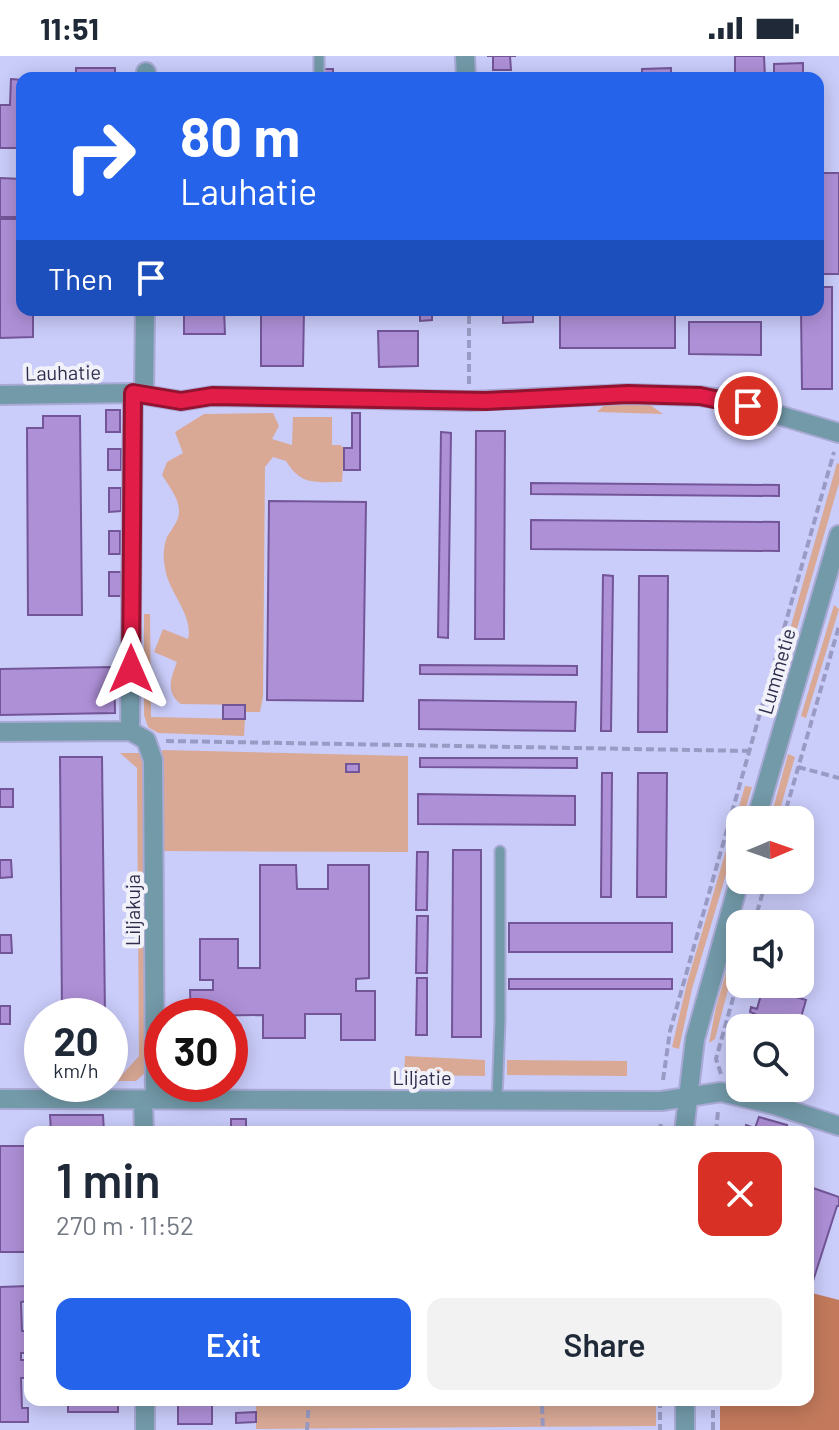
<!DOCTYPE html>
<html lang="en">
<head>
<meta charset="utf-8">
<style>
	:root { --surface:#fff; --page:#f2f2f3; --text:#1f2937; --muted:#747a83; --accent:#2563eb }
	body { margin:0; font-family:Barlow,sans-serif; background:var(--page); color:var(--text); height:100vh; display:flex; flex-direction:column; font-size:30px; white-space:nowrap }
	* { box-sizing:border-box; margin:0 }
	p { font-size:26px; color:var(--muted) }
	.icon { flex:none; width:44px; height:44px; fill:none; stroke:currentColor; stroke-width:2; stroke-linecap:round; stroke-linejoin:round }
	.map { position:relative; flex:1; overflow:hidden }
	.sheet { position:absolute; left:24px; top:1070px; width:790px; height:280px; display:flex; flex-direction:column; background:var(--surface); border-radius:16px; box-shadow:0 4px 20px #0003 }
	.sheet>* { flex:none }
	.banner { position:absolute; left:16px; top:16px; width:808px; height:244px; border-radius:16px; box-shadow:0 4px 20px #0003; background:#2563eb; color:#fff; overflow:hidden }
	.needle { width:52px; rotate:88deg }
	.buttons { position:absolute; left:726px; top:750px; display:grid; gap:16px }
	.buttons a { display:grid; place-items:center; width:88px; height:88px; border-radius:16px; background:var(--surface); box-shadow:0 4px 20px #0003; font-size:40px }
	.speed { position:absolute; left:24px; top:942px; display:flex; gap:16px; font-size:40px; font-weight:700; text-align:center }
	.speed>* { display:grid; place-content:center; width:104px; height:104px; border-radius:50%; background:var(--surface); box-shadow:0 4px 20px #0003; line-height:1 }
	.speed small { font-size:20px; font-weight:400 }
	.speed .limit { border:12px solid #d22; background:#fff; color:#111 }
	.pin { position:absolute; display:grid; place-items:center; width:68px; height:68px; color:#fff; margin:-34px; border:4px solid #fff; border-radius:50%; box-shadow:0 2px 8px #0007 }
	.me { position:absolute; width:88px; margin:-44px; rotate:0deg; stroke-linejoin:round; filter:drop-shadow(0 0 6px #0008) }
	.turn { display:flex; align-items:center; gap:28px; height:168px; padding:0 32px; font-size:36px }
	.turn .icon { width:104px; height:104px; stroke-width:2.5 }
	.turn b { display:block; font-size:56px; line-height:68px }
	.then { display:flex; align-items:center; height:76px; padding:0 32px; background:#0003; gap:16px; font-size:30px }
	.round { display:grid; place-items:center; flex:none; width:84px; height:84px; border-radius:16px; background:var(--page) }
	.headline { display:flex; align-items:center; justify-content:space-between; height:136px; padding:0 32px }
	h1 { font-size:48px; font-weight:600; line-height:60px }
	.button { display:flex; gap:16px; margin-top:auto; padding:16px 32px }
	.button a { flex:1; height:92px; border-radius:16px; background:var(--accent); color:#fff; font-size:32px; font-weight:600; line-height:92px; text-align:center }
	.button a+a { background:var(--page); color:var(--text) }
	.status { display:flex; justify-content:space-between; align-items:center; height:56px; padding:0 40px; background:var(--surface); direction:ltr }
	.status svg { height:22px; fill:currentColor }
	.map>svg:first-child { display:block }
	.green { fill:#d9a996 }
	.forest { fill:#c37a5c }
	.building { fill:#ae90d7; stroke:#735698; stroke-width:2 }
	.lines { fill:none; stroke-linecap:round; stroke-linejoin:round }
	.lane-casing { stroke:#a8a9d4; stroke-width:13 }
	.street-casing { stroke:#a8a9d4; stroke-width:22 }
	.path { stroke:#9a9bc4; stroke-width:4; stroke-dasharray:8 4; stroke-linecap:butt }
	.lane { stroke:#739aa9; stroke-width:9 }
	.street { stroke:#739aa9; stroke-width:18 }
	.route-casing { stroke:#92132f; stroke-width:20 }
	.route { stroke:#e11d48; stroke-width:14 }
	.labels { text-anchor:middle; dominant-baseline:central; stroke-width:8; stroke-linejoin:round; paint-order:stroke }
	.street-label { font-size:20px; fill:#2e2e4c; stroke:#f0f1f9 }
</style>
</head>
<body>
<div class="status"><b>11:51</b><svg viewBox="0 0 49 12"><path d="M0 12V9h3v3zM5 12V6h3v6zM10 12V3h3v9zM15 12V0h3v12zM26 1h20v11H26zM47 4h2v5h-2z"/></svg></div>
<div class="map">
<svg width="839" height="1374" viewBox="0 0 839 1374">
	<rect width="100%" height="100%" fill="#caccfa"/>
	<path class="green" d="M610,344H643L663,358L597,356Z
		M273,357L279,370L272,383L292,389L293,361H332V389H340L344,392L342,426C316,426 301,430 286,405L273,401L265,411L263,640L260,656H245L244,649L181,648C165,636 171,622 177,606L154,596L163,573L188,583C194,559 168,536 165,512C163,502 163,491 167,481C172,472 180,464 179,453C178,441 168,429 162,419L167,406L183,397L175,376L204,358Z
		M837,407L839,408V427L777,642L775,643L772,637Z
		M834,549L839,553L806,662L801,660Z
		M144,558H150L151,661L245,663L244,680L158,677L148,671L144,659Z
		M162,694L408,700V796L161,795Z
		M120,697H144L147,716L145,1017L136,1025H110V1021H120L139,1000L137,712Z
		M788,698L795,701L777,764H770Z
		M745,730L752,731L692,933L679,993L672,991L687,927Z
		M740,868V888L715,983L709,987L716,951Z
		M405,1000L485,1004V1020L404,1019Z
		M507,1004L627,1005V1020L507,1019Z
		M256,1344H656V1370L256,1373Z"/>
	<path class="forest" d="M808,1236L839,1244V1374H720V1344H808Z"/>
	<path class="building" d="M487,0H516H510L511,14H493V0Z
		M735,0H764L765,22H735Z
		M803,7V22H774V8Z
		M76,12H115V22H76Z
		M671,12V22H642V13Z
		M321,13H333V22H321Z
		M177,17H224V22H177Z
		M11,23L22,24V92H0V49H10Z
		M818,117H839V218H819Z
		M0,122L22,123V161H0Z
		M0,163H22V254H33V281L0,282Z
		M818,231H832V333H802L801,254H818Z
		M67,254H109V257H67Z
		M184,254H224L225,278H184Z
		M261,254H304L303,310H261Z
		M420,254H432V264L420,265Z
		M503,254H533V266L503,267Z
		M560,259H675V292H560Z
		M689,266H761V299L689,298Z
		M378,275H418V310L379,311Z
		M106,354H120V376H106Z
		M352,357H360V414H344V392H352Z
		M43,360H80L82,559H28L27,372H43Z
		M476,375H505L504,583H475Z
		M441,376L451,377L448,582L438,581Z
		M108,393H121V414H108Z
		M531,427L779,429V440L531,438Z
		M109,432H121V455L109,456Z
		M269,445L366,446L363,645L267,644Z
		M531,464L779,466V495L531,493Z
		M109,475H120V498H109Z
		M109,516H121V540H109Z
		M603,519L613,520L611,675H601Z
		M639,520H668L667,676H638Z
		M420,609L577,610V619L420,618Z
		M114,611L115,657L0,659V613Z
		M419,644L576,646L575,675L419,673Z
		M223,649H245V663H223Z
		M60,701H102L105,960H62Z
		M420,702H577V712L420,711Z
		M346,708H359V716H346Z
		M602,717H612L611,841H601Z
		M638,717H667L666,841H637Z
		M0,733H13V751H0Z
		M418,738L575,740V769L418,768Z
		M453,794H481V981H452Z
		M417,796H428L427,854H416Z
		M0,804H11L12,821L0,822Z
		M260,809H296L297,833H328V809H369V922L356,923V935H375V984H341V958H305V982H263V959L191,960L190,934H213V924H200V883H238V912H260Z
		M417,860H428L427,917H416Z
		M509,867H672V896H509Z
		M0,879H11L12,897H0Z
		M800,907L806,909L796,941L806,944L798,972H751L755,958L750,956L751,951L757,953L764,928H800Z
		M417,922H427V979H416Z
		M509,923H672V933H509Z
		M0,950H10V968H0Z
		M50,1059H103L104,1076H51Z
		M759,1061L787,1069L785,1076L745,1074L746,1069L755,1072Z
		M231,1063H246V1076H231Z
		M306,1072H336L337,1076H306Z
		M502,1072H530L531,1076H502Z
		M162,1074H209V1076H162Z
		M0,1090H30V1196H0Z
		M813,1132L839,1141V1150H837L813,1225L808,1223V1147Z
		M28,1230V1245L21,1246L22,1275H28V1297H21V1304H27L28,1322H21L22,1352H28V1366H0V1231Z
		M68,1344H118V1356H68Z
		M171,1344H212V1368H178V1349H171Z
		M256,1356V1366L236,1367V1357Z"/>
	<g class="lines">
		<g class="lane-casing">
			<path id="lane" d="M319,0V22
				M497,1044L500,964V795"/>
		</g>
		<g class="street-casing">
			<path id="street" d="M465,0L466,22
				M146,22V16
				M0,339L133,337L181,345L212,340L469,345L628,338L700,340L728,344L839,377
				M144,339L145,254
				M130,675L146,684L153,704L155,1043
				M130,675L133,337
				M0,676L130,675
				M756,764L839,479
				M0,1043L661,1045L721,1036L774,1049L839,1070
				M143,1044L144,1076
				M684,1076L695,983L740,822
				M145,1344V1374
				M685,1344V1374"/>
		</g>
		<path class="path" d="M469,328V254
			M166,685L751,695
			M798,711L839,722
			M783,764L839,570
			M754,868L766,824
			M721,1018L716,1003L740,917
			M663,1024L670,975L834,396
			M660,1076L661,1065
			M716,1076L718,1055
			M660,1344V1374
			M542,1350L543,1374
			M307,1374L309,1344
			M713,1374V1344"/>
		<use href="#lane" class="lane"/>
		<use href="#street" class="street"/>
	</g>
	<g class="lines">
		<g class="route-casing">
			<path id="route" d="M131,613L133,337L181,345L212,340L486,345L628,338L700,340L748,350"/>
		</g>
		<use href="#route" class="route"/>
	</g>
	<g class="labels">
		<g class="street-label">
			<text transform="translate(63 316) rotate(-1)">Lauhatie</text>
			<text transform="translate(776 615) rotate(-74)">Lummetie</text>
			<text transform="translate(132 854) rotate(-90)">Liljakuja</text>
			<text x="422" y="1021">Liljatie</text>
		</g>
	</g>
</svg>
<div class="buttons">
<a><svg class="needle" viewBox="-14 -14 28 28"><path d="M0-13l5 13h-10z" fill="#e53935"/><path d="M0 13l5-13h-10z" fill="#747a83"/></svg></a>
<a><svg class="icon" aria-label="sound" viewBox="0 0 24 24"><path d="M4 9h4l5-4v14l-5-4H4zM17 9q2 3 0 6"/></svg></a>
<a><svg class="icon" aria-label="search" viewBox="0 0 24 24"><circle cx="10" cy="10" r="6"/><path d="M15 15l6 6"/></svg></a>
</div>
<div class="speed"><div>20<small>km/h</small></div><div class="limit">30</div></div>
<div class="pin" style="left:748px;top:350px;background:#d93025"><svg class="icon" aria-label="arrive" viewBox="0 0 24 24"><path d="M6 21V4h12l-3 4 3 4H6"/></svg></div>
<svg class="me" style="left:131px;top:613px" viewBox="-20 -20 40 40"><path d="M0-17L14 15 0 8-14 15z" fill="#e11d48" stroke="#fff" stroke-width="4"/></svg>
<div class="banner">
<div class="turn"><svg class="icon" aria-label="right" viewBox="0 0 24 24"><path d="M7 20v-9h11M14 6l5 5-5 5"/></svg><div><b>80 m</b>Lauhatie</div></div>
<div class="then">Then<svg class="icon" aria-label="arrive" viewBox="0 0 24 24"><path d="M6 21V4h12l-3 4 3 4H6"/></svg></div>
</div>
<section class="sheet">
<div class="headline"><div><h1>1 min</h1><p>270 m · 11:52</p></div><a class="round" style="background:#d93025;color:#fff"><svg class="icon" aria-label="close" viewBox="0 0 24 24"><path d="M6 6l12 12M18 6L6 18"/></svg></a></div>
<div class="button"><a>Exit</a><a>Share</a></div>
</section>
</div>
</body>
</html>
